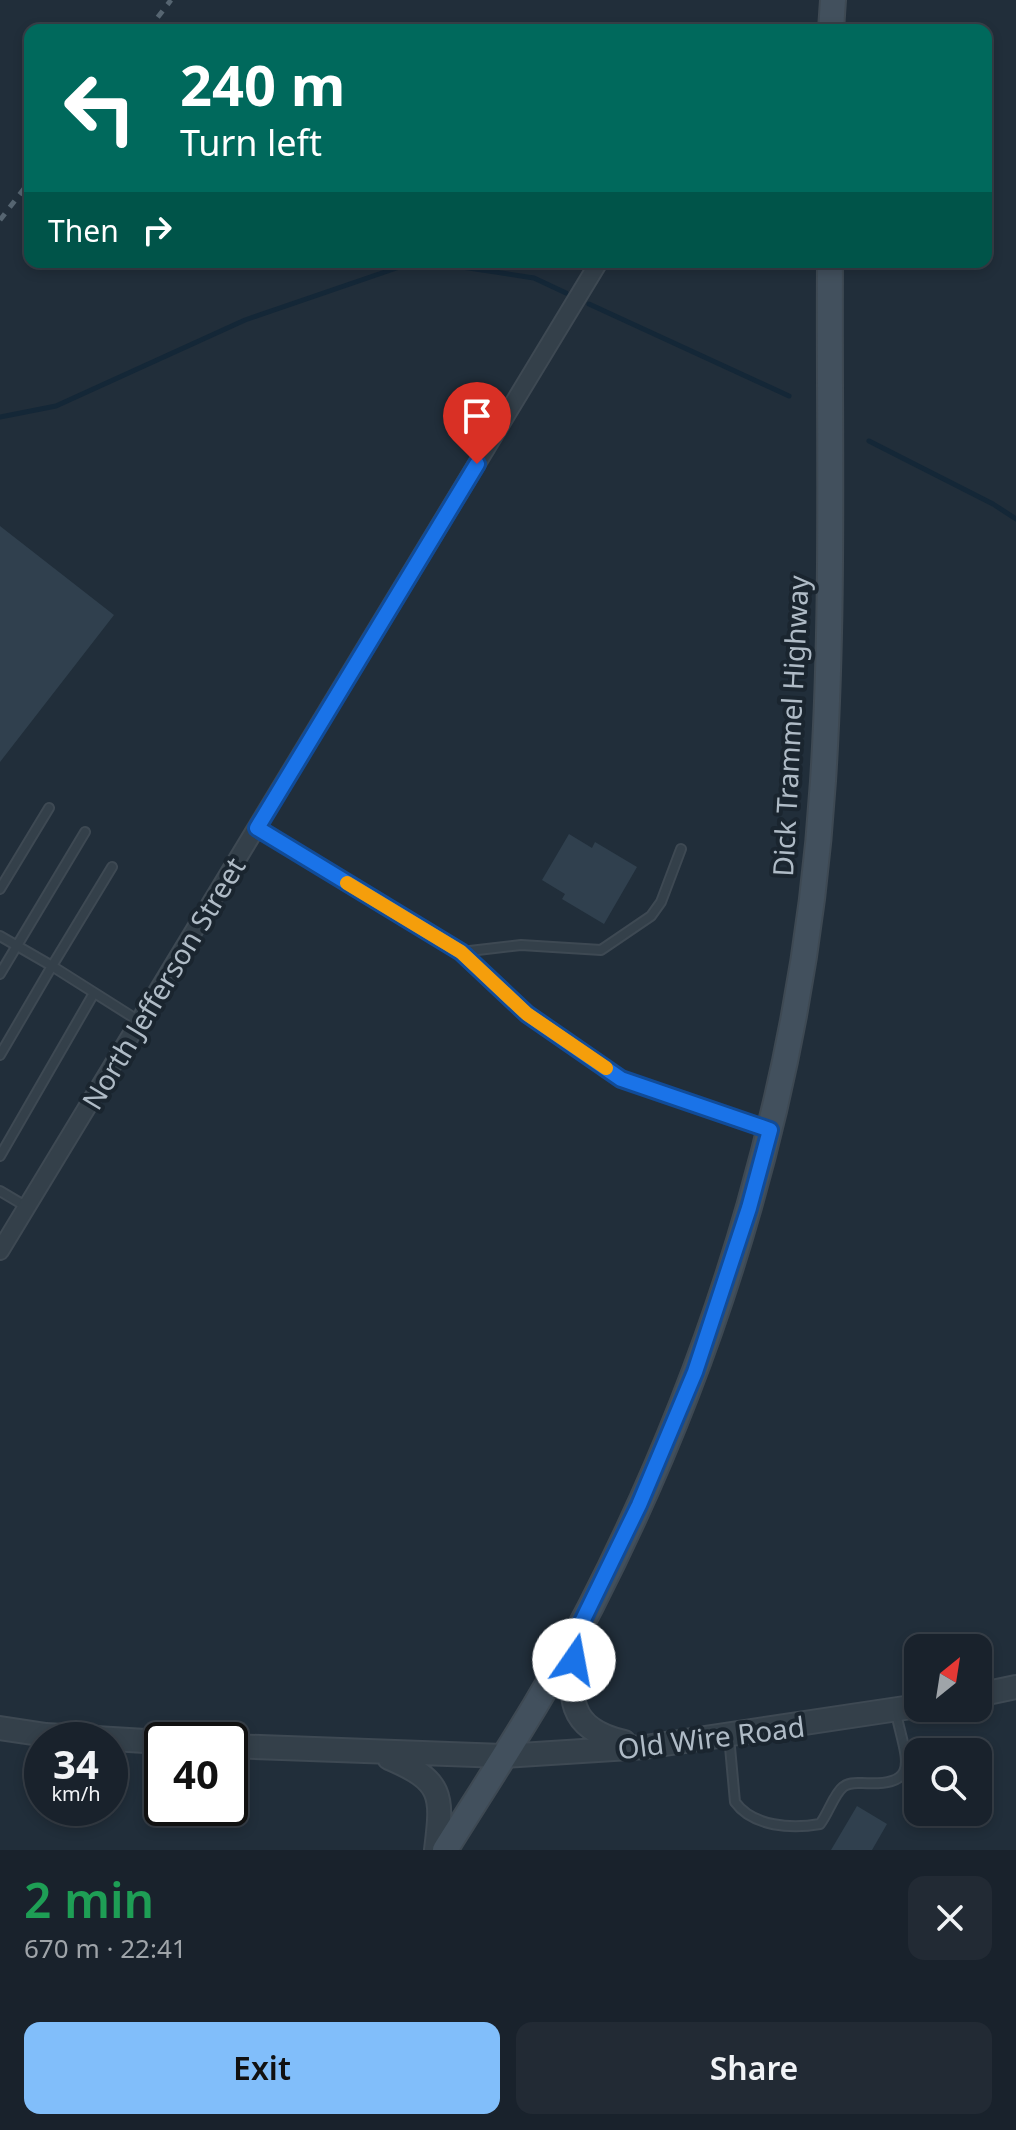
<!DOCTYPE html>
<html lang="en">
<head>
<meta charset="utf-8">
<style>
	:root { --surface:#19222c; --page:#222a34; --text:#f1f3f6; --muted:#9fa4a9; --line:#373f48; --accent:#81befa }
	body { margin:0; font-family:"Noto Sans",sans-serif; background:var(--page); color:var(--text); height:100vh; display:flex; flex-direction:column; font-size:30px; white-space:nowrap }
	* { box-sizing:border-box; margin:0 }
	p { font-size:26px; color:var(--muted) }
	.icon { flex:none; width:44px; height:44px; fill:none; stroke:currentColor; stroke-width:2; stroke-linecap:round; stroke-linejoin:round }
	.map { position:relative; height:1850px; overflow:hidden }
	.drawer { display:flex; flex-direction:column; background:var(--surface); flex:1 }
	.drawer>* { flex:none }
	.top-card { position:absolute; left:24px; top:24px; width:968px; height:244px; border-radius:16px; box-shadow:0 4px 12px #0003,0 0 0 2px var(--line); background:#00695c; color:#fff; overflow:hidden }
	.needle { width:52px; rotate:30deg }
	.tools { position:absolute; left:904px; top:1634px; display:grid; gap:16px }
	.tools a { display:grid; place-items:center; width:88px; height:88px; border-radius:16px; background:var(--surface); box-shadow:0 4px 12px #0003,0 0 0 2px var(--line); font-size:40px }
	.speed { position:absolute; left:24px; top:1722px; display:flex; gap:16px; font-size:40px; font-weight:700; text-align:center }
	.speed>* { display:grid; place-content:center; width:104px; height:104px; border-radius:50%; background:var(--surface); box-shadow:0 4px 12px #0003,0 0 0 2px var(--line); line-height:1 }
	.speed small { font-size:20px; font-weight:400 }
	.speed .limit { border:4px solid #111; border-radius:12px; background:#fff; color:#111 }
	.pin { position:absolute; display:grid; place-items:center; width:68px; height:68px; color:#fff; margin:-82px -34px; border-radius:50% 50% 50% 0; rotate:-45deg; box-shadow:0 0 8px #0007 }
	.pin .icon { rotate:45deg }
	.me { position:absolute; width:88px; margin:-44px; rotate:12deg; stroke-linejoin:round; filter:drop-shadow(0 0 6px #0008) }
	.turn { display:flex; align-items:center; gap:28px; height:168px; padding:0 24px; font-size:36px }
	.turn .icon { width:104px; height:104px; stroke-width:2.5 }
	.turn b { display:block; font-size:56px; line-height:68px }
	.then { display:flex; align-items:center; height:76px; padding:0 24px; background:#0003; gap:16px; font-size:30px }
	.round { display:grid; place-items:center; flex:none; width:84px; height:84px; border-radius:16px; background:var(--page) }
	.head { display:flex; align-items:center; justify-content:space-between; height:136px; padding:0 24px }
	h1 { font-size:48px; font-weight:600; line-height:60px; color:#1e9e55 }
	.cta { display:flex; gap:16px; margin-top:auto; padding:16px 24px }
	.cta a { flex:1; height:92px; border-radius:16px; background:var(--accent); color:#111; font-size:32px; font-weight:600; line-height:92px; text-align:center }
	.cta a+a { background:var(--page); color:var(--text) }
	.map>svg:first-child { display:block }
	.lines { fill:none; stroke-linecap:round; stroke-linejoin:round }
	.stream { stroke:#142737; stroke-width:5 }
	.building { fill:#30404e }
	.service-casing { stroke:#3e4953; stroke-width:12 }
	.minor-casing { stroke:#3e4953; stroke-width:20 }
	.tertiary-casing { stroke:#3e4953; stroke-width:26 }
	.secondary-casing { stroke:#3e4953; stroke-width:28 }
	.service { stroke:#34404a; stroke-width:8 }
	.minor { stroke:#34404a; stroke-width:16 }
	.tertiary { stroke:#34404a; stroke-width:22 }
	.secondary { stroke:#42505d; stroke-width:24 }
	.rail { stroke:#566571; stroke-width:5; stroke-dasharray:8 8; stroke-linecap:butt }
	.route-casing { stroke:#114b97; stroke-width:20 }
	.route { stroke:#1a73e8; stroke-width:14 }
	.slow { stroke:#f59e0b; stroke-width:14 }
	.labels { text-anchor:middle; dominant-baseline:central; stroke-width:8; stroke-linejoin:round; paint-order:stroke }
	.street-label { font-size:28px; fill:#afbbc6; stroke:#1a252f }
</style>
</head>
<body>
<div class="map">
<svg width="1016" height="1850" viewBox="0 0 1016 1850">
	<rect width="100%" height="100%" fill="#212e3a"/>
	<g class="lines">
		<path class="stream" d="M429,262L534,278L566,293
			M589,304L789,396
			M0,417L56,406L245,320L414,262
			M869,441L993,504L1016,519"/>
	</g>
	<path class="building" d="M0,526L114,615L0,762Z
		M569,834L592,848L595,842L637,867L604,924L562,899L565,894L542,880Z
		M857,1806L887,1824L872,1850H831Z"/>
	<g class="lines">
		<g class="service-casing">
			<path id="service" d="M257,828L461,952L521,945L601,950L651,916L661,902L681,849
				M0,889L49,808
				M0,936L52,966L112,867
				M461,952L527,1014L621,1079L765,1128
				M0,974L85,832
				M0,1055L52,966L139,1021
				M0,1156L94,993
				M0,1191L27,1207
				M729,1736L735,1802C753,1827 792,1829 820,1824C828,1814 834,1794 843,1787C849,1782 856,1783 862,1783C924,1787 905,1757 896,1713"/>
		</g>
		<g class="minor-casing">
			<path id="minor" d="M0,1251L599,262"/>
		</g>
		<g class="tertiary-casing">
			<path id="tertiary" d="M577,1636C571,1689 560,1727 624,1742
				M978,1695L1016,1687
				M0,1728L46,1735L162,1742
				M230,1746L503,1756L645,1747L918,1706
				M389,1758C443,1781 443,1794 436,1850"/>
		</g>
		<g class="secondary-casing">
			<path id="secondary" d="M831,30L833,0
				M445,1850C495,1770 548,1690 591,1606C722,1350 805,1069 823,781C834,609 829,435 830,262"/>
		</g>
		<use href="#service" class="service"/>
		<use href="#minor" class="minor"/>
		<use href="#tertiary" class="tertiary"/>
		<use href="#secondary" class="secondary"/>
		<path class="rail" d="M148,30L171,0
			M0,220L30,181"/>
	</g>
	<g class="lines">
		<g class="route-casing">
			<path id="route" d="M477,464L257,828L461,952L527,1014L621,1079L770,1130L749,1208L695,1372L639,1505L578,1630L574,1660"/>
		</g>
		<use href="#route" class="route"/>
		<path class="slow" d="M347,883L461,952L527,1014L606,1068"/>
	</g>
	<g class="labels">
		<g class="street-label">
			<text transform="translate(790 726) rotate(-87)">Dick Trammel Highway</text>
			<text transform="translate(163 983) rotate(-59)">North Jefferson Street</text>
			<text transform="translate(711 1737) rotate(-7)">Old Wire Road</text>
		</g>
	</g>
</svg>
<div class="tools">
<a><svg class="needle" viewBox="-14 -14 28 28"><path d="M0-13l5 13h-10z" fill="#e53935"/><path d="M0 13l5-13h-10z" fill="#9fa4a9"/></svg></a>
<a><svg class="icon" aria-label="search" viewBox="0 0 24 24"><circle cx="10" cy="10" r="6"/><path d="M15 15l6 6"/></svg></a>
</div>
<div class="speed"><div>34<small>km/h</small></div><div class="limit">40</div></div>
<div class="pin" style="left:477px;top:464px;background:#d93025"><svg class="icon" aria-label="arrive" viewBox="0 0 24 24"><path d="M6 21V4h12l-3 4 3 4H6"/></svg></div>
<svg class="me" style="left:574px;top:1660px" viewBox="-20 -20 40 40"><circle r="19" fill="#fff"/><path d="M0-13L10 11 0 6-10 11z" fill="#1a73e8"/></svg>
<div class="top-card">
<div class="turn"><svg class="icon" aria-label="left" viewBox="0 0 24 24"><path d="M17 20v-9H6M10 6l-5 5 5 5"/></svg><div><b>240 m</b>Turn left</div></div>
<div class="then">Then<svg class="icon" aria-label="right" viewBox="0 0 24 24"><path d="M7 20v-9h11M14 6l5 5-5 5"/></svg></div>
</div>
</div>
<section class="drawer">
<div class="head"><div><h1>2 min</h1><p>670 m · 22:41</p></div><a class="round"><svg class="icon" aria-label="close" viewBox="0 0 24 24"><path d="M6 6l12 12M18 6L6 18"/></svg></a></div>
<div class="cta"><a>Exit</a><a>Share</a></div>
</section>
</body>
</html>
